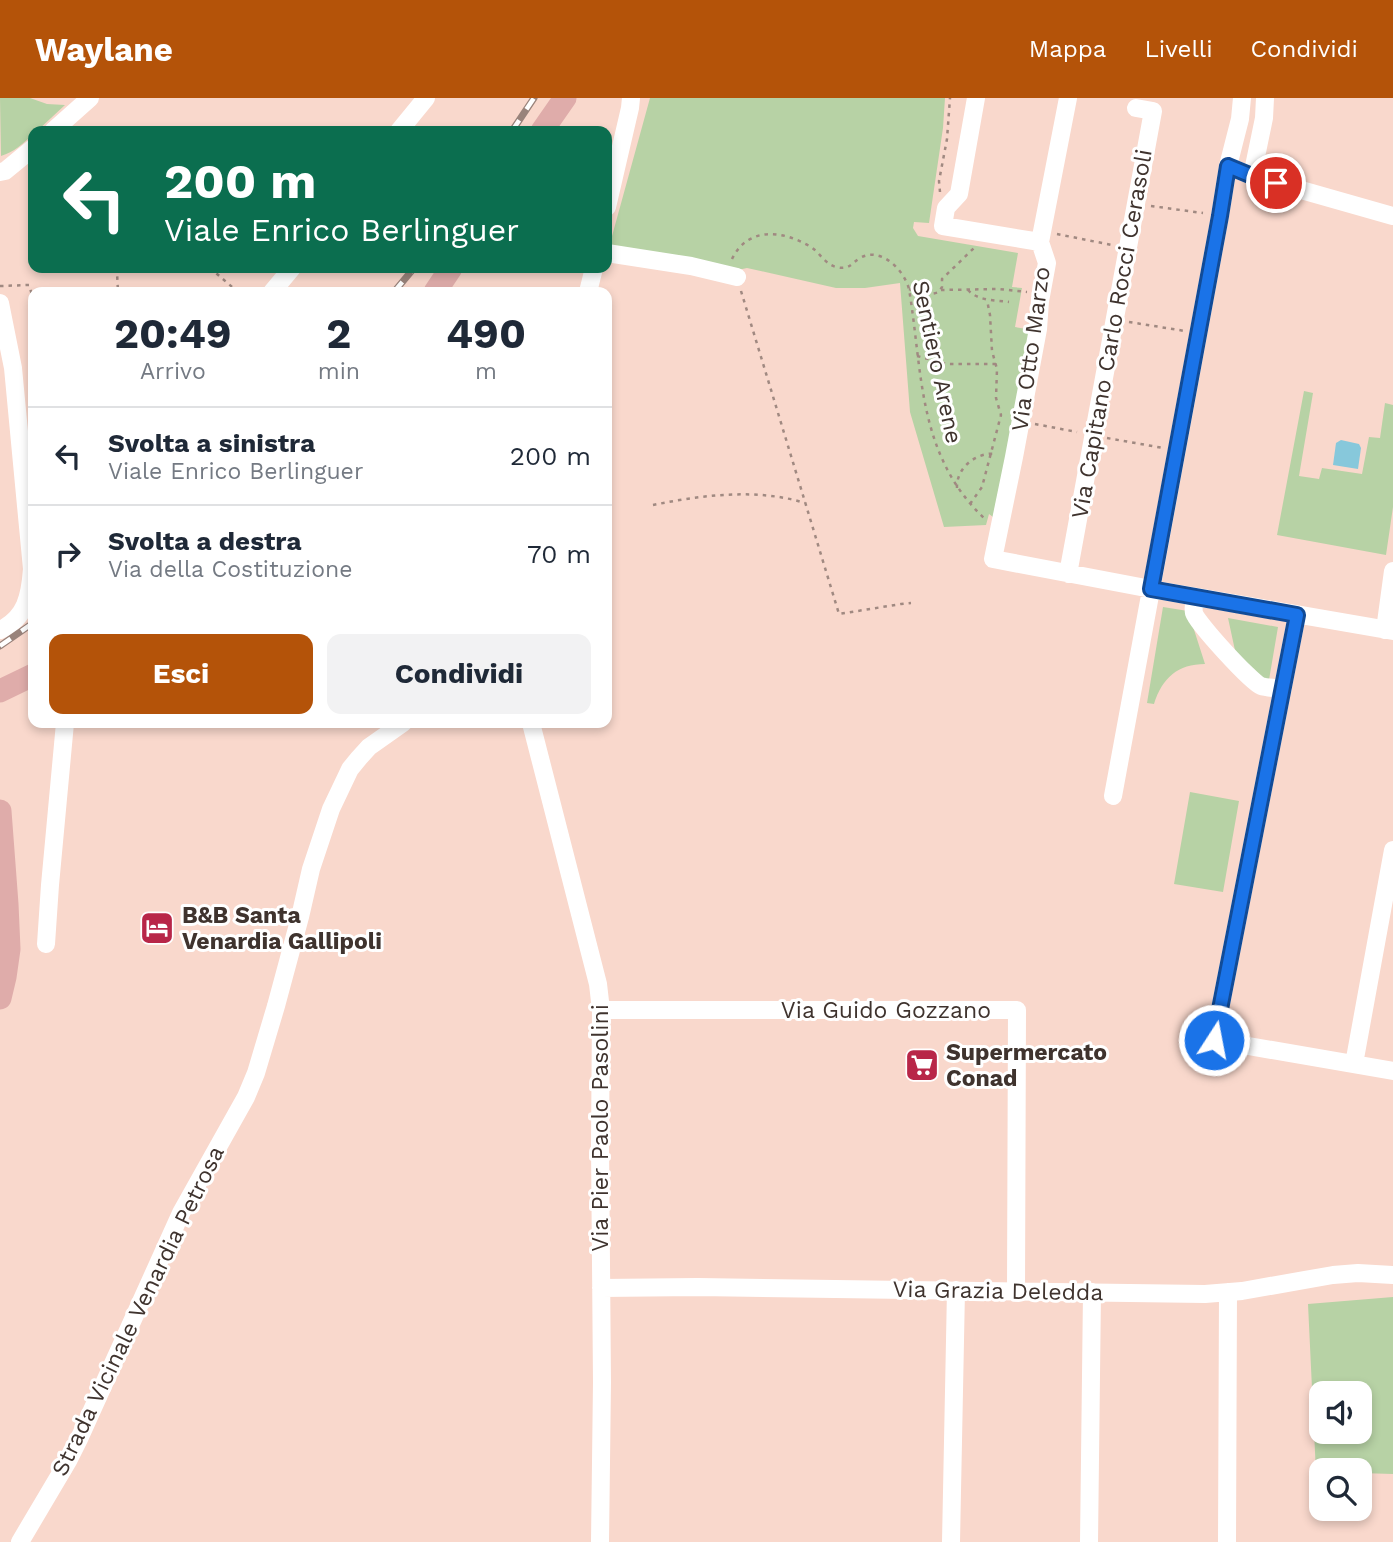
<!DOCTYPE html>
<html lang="it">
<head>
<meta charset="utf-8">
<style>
	:root { --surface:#fff; --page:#f2f2f3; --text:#1f2937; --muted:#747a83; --line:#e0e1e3; --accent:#b45309 }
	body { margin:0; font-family:"Work Sans",sans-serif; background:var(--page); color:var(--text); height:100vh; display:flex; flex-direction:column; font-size:26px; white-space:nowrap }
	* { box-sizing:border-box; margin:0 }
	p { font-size:23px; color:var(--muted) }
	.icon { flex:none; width:38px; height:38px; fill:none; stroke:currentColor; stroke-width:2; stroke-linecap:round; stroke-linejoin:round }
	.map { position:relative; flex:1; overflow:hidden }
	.panel { position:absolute; left:28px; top:189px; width:584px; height:441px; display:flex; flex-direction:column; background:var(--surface); border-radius:14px; box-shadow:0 4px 10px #0003 }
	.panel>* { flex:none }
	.banner { position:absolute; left:28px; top:28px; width:584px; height:147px; border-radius:14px; box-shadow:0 4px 10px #0003; background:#0b6e4f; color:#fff; overflow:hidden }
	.fabs { position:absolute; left:1309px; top:1283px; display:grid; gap:14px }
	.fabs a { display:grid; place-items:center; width:63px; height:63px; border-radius:14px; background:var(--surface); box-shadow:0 4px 10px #0003; font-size:35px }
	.pin { position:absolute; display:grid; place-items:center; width:60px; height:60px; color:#fff; margin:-30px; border:4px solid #fff; border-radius:50%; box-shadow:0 2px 7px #0007 }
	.me { position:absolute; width:77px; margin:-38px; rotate:11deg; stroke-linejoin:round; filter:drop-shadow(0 0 5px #0008) }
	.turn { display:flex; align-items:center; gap:24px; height:147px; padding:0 21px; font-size:32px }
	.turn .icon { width:91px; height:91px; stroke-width:2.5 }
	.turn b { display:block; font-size:49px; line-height:60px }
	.eta { display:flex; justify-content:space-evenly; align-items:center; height:119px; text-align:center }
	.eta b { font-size:42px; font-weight:700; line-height:49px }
	.button { display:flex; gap:14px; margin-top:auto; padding:14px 21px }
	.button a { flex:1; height:80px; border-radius:14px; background:var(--accent); color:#fff; font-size:28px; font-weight:700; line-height:80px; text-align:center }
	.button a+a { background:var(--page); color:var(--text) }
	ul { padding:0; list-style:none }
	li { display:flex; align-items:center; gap:21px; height:98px; padding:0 21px; border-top:2px solid var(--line) }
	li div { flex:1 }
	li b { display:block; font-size:26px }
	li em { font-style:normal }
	header { display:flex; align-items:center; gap:42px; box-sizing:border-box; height:98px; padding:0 35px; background:var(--accent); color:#fff }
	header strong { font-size:33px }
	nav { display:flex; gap:38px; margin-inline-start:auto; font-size:24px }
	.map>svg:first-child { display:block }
	.green { fill:#b7d2a5; fill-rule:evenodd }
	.water { fill:#87c8db }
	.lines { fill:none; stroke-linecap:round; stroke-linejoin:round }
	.path { stroke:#a08981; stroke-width:2.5; stroke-dasharray:3.5 5; stroke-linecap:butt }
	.minor { stroke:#fff; stroke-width:18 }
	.major { stroke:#dfacaa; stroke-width:23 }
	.rail-casing { stroke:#99837b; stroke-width:7 }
	.rail { stroke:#fff; stroke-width:4.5; stroke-dasharray:13; stroke-linecap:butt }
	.route-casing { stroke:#114b97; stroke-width:18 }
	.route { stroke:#1a73e8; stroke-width:12 }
	.labels { text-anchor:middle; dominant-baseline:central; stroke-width:6; stroke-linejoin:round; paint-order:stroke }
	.street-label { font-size:23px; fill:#3f332e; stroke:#fff }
	.poi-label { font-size:23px; font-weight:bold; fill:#3f332e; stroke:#fff; text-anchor:start }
</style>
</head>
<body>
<header>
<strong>Waylane</strong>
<nav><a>Mappa</a><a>Livelli</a><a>Condividi</a></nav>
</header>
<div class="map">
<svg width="1393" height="1444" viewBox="0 0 1393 1444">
	<rect width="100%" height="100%" fill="#f9d8cc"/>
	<path class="green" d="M0,0H30L47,6L65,7L37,33H33V36C23,46 14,54 1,58Z
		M650,0H945L943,30L929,125L914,124L913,130L918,138L1018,155L1012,189L1022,190L1015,229L1032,232L993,419L989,416L986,427L944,429L910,314L900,185L865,190H836L747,170L733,173L609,149Z
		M1304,293L1313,295L1299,378L1319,381L1322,370L1362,376L1369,339L1380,340L1385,305L1393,307V409L1386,457L1277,437Z
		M1163,509L1188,513L1205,566C1178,566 1162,580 1154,606L1147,605Z
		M1228,520L1278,529L1269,582L1263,581L1236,557Z
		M1190,694L1239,703L1223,794L1174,786Z
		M1393,1199V1376L1360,1375V1372H1321V1375H1316L1308,1206ZM1321,1295H1360V1334H1321Z"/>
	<path class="water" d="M1341,342L1359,346L1361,350L1358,371L1333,367L1336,345Z"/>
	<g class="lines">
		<path class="path" d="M940,94L939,83L947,41L950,0
			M1151,108L1203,115
			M1057,136L1112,147
			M732,161C748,128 783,132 811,149C820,155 825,166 836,169C850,172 850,166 860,160C881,148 904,172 909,191C923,275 917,357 985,421
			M118,170L117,174L118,194
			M210,170L238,194
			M0,188L29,187L33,200
			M909,191C920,195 928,198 939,194L942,189V181L974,150
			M941,192L999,191L1027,194
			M968,192C978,203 995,202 1009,204
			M741,193L839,516L901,506L911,505
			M1129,224L1185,233
			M917,258L947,266H997
			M1035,326L1077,334
			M1107,340L1163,350
			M957,390C956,369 978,353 997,356
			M970,406L982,389L1001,317L996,300L997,271L992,253L990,217L987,202
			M653,407C702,397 757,390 805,405"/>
		<path class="minor" d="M976,0L959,96L946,110L943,128L1040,144
			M1068,0L1040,144L1047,165L1040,203L1038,231L1014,359L993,461L1151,491L1393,533
			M53,33L90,0
			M399,33L426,0
			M1228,68L1252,78L1393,118
			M0,74L5,73L33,50
			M1252,78L1264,20L1265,0
			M607,109L630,10L631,0
			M607,155L691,168L737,179
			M272,194L292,170
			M588,194L594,170
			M0,205L13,270L32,471C30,498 26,520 0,532
			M1068,476L1153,13L1136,10
			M1195,499C1194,504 1193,510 1194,515C1197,525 1251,584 1261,588C1267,590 1276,590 1283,591
			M1297,517L1214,942L1393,973
			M1385,532L1393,473
			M531,625L598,886L601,912L600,1047L602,1284L600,1444
			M1113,698L1220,118L1228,68L1240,21L1242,0
			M46,846L50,787L65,625
			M601,912H1017L1016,1193
			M1354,966L1393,752
			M601,1190L698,1189L1205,1196L1242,1193L1333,1177L1358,1175L1393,1177
			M20,1444L68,1363L79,1341L181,1115L246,999L256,975L276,908L300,819L311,771L331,711L350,671L359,660L369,649L403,625
			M951,1444L956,1192
			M1089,1444L1092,1194
			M1227,1444L1228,1194"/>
		<path class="major" d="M542,33L565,0
			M435,194L451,170
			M0,593L33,577
			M0,713L7,806L9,851L5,879L0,900"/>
		<g class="rail-casing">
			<path id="rail" d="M512,33L534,0
				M394,194L414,170
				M0,548L33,525"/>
		</g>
		<use href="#rail" class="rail"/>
	</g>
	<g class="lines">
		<g class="route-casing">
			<path id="route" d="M1214,942L1297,517L1151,491L1220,118L1228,68L1252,78L1276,85"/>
		</g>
		<use href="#route" class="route"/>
	</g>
	<defs>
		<g id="hotel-square" transform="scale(1.75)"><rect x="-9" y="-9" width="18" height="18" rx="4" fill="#b82648" stroke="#fff"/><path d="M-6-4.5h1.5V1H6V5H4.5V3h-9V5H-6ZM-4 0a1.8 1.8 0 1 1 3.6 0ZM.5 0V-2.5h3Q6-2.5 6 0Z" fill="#fff"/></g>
		<g id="supermarket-square" transform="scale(1.75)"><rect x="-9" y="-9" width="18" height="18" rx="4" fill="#b82648" stroke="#fff"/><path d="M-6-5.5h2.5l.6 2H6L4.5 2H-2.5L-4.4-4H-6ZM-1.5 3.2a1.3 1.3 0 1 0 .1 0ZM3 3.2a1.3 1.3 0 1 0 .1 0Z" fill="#fff"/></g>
	</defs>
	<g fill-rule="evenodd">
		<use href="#hotel-square" x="157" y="830"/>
		<use href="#supermarket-square" x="922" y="967"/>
	</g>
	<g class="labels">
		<g class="street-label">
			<text transform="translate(1112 236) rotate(-80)">Via Capitano Carlo Rocci Cerasoli</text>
			<text transform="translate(1031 251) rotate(-82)">Via Otto Marzo</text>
			<text transform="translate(937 264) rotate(78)">Sentiero Arene</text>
			<text x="886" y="912">Via Guido Gozzano</text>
			<text transform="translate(600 1030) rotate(-90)">Via Pier Paolo Pasolini</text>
			<text transform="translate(998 1193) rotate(1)">Via Grazia Deledda</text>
			<text transform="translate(138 1213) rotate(-64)">Strada Vicinale Venardia Petrosa</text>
		</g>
		<g class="poi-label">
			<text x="182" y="817">B&amp;B Santa<tspan x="182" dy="26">Venardia Gallipoli</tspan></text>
			<text x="946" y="954">Supermercato<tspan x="946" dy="26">Conad</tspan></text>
		</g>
	</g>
</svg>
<div class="fabs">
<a><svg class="icon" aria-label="sound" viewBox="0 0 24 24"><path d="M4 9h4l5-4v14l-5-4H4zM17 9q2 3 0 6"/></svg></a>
<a><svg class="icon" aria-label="search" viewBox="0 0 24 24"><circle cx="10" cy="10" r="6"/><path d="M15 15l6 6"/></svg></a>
</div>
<div class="pin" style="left:1276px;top:85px;background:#d93025"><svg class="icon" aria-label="arrive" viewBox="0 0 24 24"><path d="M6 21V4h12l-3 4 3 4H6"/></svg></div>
<svg class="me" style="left:1214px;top:942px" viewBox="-20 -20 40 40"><circle r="17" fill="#1a73e8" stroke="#fff" stroke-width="3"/><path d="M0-11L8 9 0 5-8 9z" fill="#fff"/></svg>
<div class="banner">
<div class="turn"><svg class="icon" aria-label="left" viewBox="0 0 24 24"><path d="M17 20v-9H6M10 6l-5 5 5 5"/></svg><div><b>200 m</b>Viale Enrico Berlinguer</div></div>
</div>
<section class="panel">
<div class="eta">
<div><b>20:49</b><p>Arrivo</p></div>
<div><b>2</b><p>min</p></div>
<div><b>490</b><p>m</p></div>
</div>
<ul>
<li><svg class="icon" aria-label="left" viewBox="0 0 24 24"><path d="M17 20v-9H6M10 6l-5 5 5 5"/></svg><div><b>Svolta a sinistra</b><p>Viale Enrico Berlinguer</p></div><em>200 m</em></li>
<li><svg class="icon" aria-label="right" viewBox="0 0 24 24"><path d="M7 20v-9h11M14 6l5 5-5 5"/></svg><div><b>Svolta a destra</b><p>Via della Costituzione</p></div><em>70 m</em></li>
</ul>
<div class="button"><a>Esci</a><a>Condividi</a></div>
</section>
</div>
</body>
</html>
